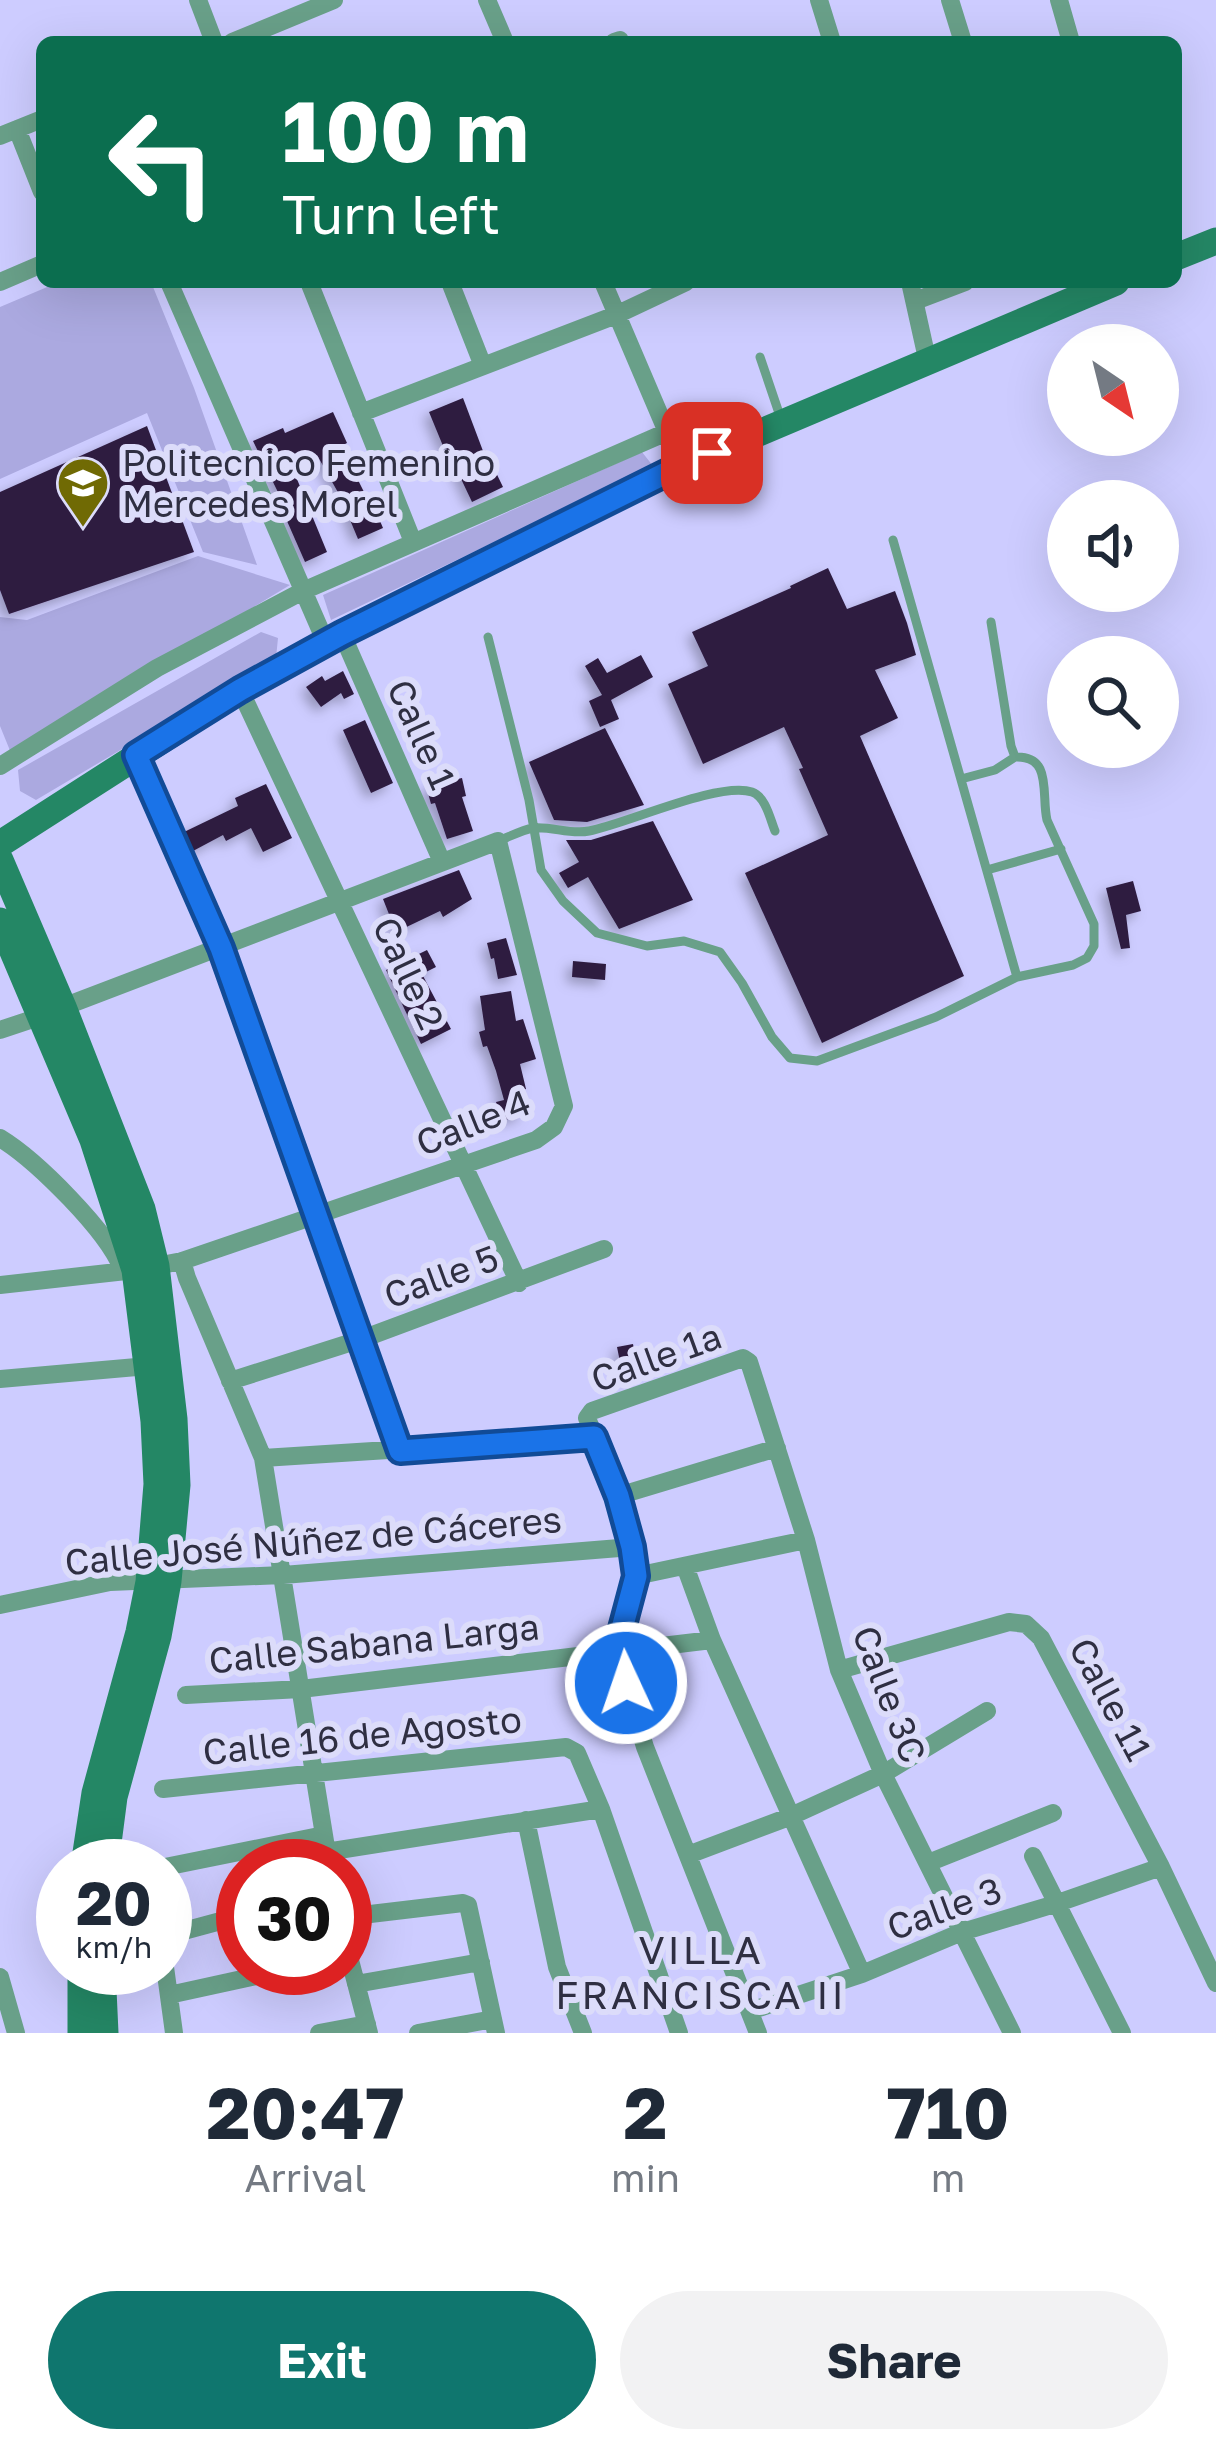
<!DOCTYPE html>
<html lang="en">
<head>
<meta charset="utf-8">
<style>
	:root { --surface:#fff; --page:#f2f2f3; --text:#1f2937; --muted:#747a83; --accent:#0f766e }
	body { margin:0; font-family:"Golos Text",sans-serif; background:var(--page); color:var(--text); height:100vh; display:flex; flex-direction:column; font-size:45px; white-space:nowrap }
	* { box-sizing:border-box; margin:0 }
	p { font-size:39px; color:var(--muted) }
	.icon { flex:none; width:66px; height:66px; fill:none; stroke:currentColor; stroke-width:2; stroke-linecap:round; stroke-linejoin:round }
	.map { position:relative; height:2033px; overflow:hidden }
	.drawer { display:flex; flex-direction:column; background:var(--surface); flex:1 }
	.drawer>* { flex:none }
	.top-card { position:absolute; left:36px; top:36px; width:1146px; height:252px; border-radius:18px; box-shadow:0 12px 48px #0002; background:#0b6e4f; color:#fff; overflow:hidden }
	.needle { width:78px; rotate:145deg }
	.fabs { position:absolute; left:1047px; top:324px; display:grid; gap:24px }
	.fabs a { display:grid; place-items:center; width:132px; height:132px; border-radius:50%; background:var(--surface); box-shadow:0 12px 48px #0002; font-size:60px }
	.speed { position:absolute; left:36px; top:1839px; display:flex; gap:24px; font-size:60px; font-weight:700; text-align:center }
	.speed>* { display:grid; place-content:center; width:156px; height:156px; border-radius:50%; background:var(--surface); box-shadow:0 12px 48px #0002; line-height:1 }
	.speed small { font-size:30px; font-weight:400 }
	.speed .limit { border:18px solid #d22; background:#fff; color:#111 }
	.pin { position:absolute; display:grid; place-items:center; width:102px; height:102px; color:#fff; margin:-51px; border-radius:24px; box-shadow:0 6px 18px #0006 }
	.me { position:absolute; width:132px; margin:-66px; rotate:357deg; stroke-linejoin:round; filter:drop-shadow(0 0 9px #0008) }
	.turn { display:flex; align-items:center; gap:42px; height:252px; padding:0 48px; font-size:54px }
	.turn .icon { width:156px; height:156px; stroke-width:2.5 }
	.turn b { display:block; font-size:84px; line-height:102px }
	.eta { display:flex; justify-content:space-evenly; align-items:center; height:204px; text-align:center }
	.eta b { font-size:72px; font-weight:700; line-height:84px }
	.primary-button { display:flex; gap:24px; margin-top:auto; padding:24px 48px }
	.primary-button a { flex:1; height:138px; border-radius:72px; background:var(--accent); color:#fff; font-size:48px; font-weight:700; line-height:138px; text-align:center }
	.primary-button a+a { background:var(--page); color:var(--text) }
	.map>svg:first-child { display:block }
	.green { fill:#aba9e0 }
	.building { fill:#2e1c41; filter:url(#shadow) }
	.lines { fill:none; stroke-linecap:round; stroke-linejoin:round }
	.service { stroke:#69a089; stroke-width:9 }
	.minor { stroke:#69a089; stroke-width:18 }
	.secondary { stroke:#248765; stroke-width:27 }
	.route-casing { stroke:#114b97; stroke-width:30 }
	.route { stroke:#1a73e8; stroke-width:21 }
	.labels { text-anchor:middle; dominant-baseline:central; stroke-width:12; stroke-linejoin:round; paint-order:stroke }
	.poi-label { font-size:36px; fill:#2f2f42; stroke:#dcdcfa; text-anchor:start }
	.street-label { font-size:36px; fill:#2f2f42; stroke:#dcdcfa }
	.neighbourhood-label { font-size:39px; letter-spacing:3px; fill:#2f2f42; stroke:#dcdcfa }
</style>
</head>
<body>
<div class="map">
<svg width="1216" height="2033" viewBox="0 0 1216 2033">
	<defs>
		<filter id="shadow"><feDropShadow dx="-5.5" dy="5.5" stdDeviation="6" flood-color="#0004"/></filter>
	</defs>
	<rect width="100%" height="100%" fill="#cdccff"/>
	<path class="green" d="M59,282H151L194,388L257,565L203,552L147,413L0,479V307Z
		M642,452L653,466L331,620L323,595Z
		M198,556L290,585L11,753L0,726V617L27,620Z
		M261,632L278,638L276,658L36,800L20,791L18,770Z"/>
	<path class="building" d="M463,398L483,451L485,450L503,487L472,502L445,445L443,446L429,412Z
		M333,412L347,443L341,446L366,496L369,495L383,528L358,539L340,496L317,455L292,467L327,552L305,562L287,521L291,519L253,441L283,428L285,433Z
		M147,426L194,552L9,614L0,590V492Z
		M828,568L847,609L895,591L907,623L916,655L875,670L898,718L860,736L964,976L822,1043L745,873L828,835L799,769L803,768L784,727L703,764L668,684L708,666L692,632L791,588L790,586Z
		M641,655L653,677L611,700L619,719L600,727L589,701L602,695L585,666L598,658L607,673Z
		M343,671L354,694L344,699L341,693L321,707L306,687L322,676L325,681Z
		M365,720L393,783L371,793L343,730Z
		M605,728L644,805L587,822L554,820L529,762Z
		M462,778L466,796L462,797L473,831L447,839L435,803L431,804L426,786Z
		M266,784L292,838L263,852L251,828L226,841L223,835L193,851L184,832L238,806L235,798Z
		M653,821L693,900L619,929L588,877L568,888L559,873L579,862L566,840H591Z
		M459,870L472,899L443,917L440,911L396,932L383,899Z
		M1133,881L1141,911L1126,915L1130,948L1121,949L1106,888Z
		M506,938L517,975L498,979L494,958L491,959L487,943Z
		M427,950L436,967L422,974L451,1029L421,1044L386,970Z
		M573,961L606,964L605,980L572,977Z
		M511,991L516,1021L523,1019L536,1059L520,1064L526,1089L517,1092L524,1114L502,1121L496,1102L504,1100L496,1071L487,1046L483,1047L479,1032L485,1030L480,996Z
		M633,1344L639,1374L623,1377L617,1347Z"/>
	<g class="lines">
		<path class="service" d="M760,357L781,419
			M893,540L1017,977
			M488,637L529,800L541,870L563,901L597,933L647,946L684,941L720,952L742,983L772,1037L790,1058L817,1061L936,1017L1017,977L1073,965L1087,958L1094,946V924L1047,820C1041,795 1053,755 1015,757L1011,746L991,622
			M961,779L995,770L1015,757
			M498,841C509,837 522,830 533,828C552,826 570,835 589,831C626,824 719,781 752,792C766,797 770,819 775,831
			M987,870L1061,849"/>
		<path class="minor" d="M198,0L214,42
			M487,0L505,42
			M819,0L832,42
			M950,0L963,42
			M1059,0L1071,42
			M232,42L334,0
			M614,42L620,40
			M17,129L42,192
			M0,136L42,119
			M0,282L42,264
			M169,282L326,643
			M309,282L413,542
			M450,282L483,366
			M603,282L667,432L676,468
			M910,282L928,363
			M915,301L965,282
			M361,413L616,315L686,282
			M342,634L442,862
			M240,690L519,1283
			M136,756L221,948L400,1451
			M0,766L157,668L303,591L667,432
			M0,1030L42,1016
			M0,1138C36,1160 109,1232 123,1271
			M182,1261L187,1278L263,1458L329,1866
			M0,1285L135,1270L182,1261L536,1140L554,1127L564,1106L498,841L63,1007
			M0,1379L148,1366
			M230,1381L362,1339L604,1249
			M263,1458L594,1437
			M618,1496L777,1448
			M685,1566L712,1640L862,1974
			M636,1576L806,1540
			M0,1605L110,1582L283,1575L632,1547
			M839,1670L1009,1622L1026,1624L1041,1638L1161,1867L1216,1983
			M186,1695L301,1689L712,1640
			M163,1789L566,1747L577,1753L601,1809L679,2033
			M526,1820L557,1967L583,2033
			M326,1852L601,1809
			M688,1855L789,1817L883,1774L987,1711
			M1033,1856L1122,2033
			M928,1863L1053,1813
			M165,1867L324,1835
			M345,1917L463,1903L468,1905L496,2033
			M165,1936L243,1915
			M345,1941L369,2033
			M165,1967L174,2033
			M0,1977L16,2033
			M356,1984L481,1962
			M169,1995L293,1968
			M750,2011L862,1974L962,1932L1055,1904L1161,1867
			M319,2033L367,2024
			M418,2033L493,2019
			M758,2033L645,1747L616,1651L636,1576L632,1547L618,1496L587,1418L592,1411L743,1358L749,1362L806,1540L839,1670L883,1774L1012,2033"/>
		<path class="secondary" d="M1176,257L1216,241
			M0,844L240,690L342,634L676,468L1116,282
			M0,860L63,1007L142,1209L156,1266L174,1419L177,1485L168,1581L158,1636L114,1797L105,1866
			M0,921L93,1140L135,1270L154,1421L157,1484L149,1582L139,1632L95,1793L84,1866
			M81,1968V2033
			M102,1968L105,2033"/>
	</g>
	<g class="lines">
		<g class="route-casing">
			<path id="route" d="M626,1683L616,1651L636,1576L632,1547L618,1496L594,1437L400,1451L221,948L136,755L240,690L342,634L676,468L712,453"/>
		</g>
		<use href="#route" class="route"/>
	</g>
	<defs>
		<g id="school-pin" transform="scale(2.7)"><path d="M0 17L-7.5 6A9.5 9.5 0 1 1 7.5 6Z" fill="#706a04" stroke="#dcdcfa"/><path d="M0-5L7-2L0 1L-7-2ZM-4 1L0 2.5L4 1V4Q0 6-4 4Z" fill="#fff"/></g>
	</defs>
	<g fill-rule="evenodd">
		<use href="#school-pin" x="83" y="483"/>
	</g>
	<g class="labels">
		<g class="poi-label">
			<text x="122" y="462">Politecnico Femenino<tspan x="122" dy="41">Mercedes Morel</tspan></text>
		</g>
		<g class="street-label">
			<text transform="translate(422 734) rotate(66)">Calle 1</text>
			<text transform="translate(409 973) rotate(65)">Calle 2</text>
			<text transform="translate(473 1122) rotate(-22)">Calle 4</text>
			<text transform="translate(441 1276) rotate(-20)">Calle 5</text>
			<text transform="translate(656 1357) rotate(-20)">Calle 1a</text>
			<text transform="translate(313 1540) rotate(-5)">Calle José Núñez de Cáceres</text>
			<text transform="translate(374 1643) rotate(-6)">Calle Sabana Larga</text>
			<text transform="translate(890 1694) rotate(69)">Calle 3C</text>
			<text transform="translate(1111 1699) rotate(62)">Calle 11</text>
			<text transform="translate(362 1735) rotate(-6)">Calle 16 de Agosto</text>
			<text transform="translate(944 1908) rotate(-20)">Calle 3</text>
		</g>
		<g class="neighbourhood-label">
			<text x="701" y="1949">VILLA<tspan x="701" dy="45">FRANCISCA II</tspan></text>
		</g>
	</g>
</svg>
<div class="fabs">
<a><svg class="needle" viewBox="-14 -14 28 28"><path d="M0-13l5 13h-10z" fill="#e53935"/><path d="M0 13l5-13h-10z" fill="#747a83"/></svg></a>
<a><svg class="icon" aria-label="sound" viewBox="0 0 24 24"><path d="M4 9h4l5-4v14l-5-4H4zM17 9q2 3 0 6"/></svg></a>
<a><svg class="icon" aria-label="search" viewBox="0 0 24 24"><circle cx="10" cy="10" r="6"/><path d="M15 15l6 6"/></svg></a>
</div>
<div class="speed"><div>20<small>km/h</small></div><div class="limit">30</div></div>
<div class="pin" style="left:712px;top:453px;background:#d93025"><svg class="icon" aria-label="arrive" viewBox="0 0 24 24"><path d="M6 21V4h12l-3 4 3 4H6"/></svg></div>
<svg class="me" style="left:626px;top:1683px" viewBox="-20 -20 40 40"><circle r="17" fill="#1a73e8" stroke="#fff" stroke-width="3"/><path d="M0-11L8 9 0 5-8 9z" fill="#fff"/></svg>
<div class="top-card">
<div class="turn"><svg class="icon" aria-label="left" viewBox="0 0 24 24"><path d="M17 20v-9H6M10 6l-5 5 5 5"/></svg><div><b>100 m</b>Turn left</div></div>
</div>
</div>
<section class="drawer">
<div class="eta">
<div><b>20:47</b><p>Arrival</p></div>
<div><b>2</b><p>min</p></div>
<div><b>710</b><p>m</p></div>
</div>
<div class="primary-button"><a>Exit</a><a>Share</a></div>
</section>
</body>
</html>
